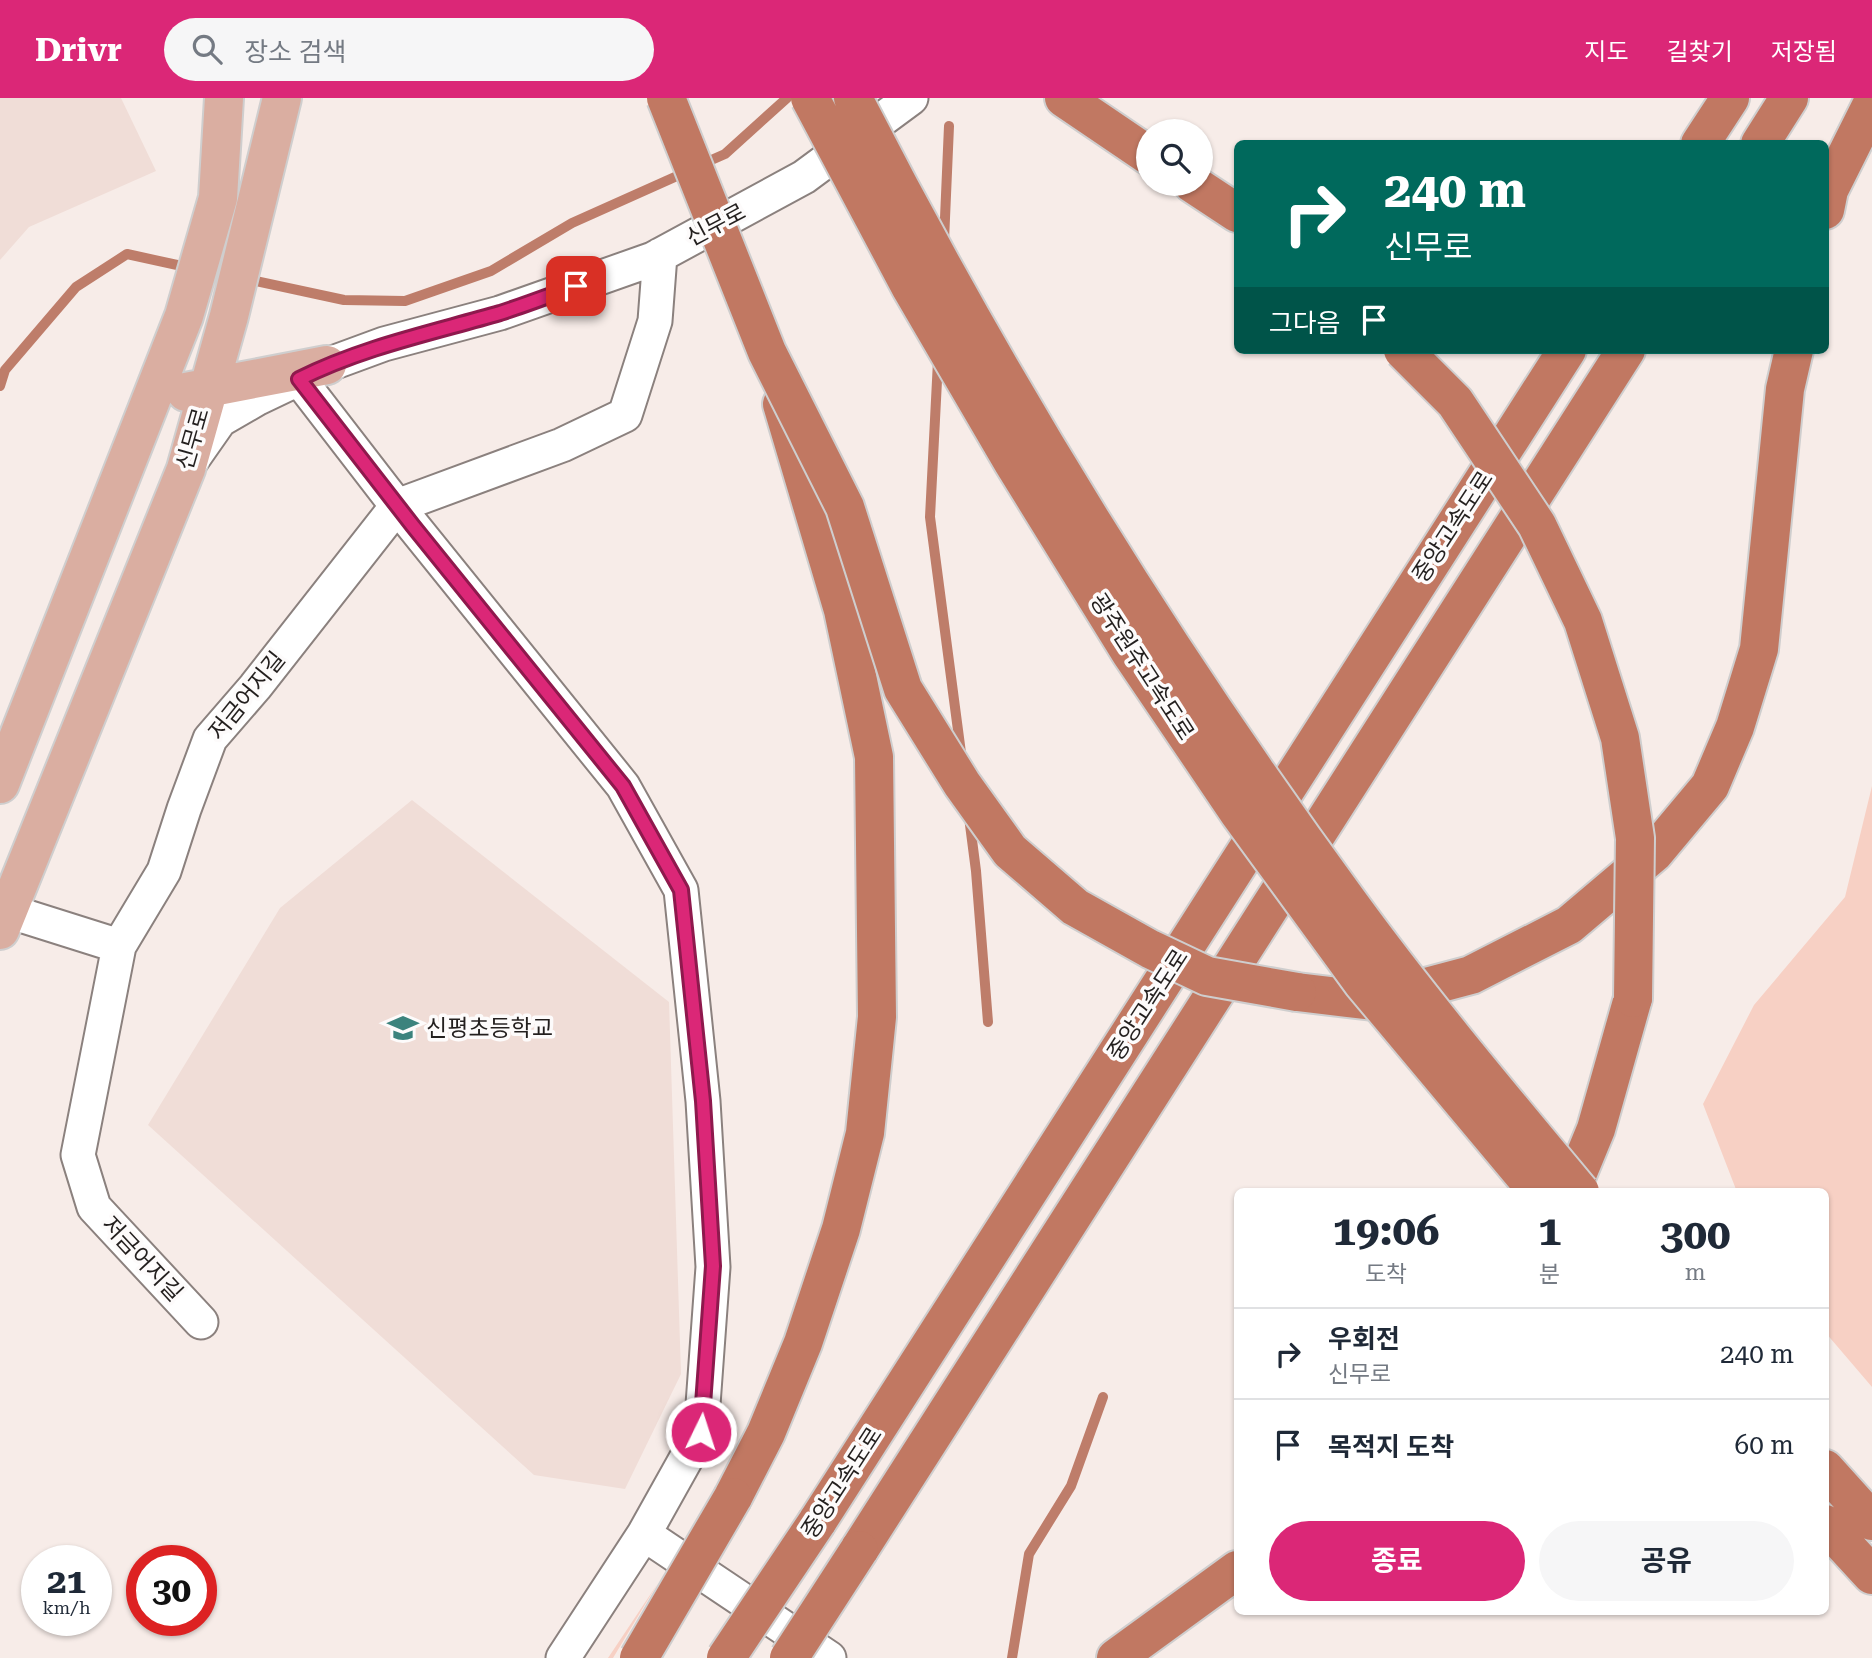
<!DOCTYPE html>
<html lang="ko">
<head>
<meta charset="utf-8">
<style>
	:root { --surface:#fff; --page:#f6f6f7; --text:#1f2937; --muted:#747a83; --line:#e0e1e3; --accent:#db2777 }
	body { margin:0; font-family:"Roboto Serif","Noto Sans KR",serif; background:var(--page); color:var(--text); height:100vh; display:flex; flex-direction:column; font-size:26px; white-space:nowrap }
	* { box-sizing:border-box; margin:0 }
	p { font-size:23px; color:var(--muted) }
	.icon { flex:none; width:38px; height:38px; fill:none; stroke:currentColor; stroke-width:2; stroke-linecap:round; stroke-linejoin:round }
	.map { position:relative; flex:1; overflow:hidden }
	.drawer { position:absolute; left:1234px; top:1090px; width:595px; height:427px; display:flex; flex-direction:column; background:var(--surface); border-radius:10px; box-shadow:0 2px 5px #0004 }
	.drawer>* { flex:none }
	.guide { position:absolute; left:1234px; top:42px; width:595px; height:214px; border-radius:10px; box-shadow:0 2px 5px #0004; background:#00695c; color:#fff; overflow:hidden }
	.buttons { position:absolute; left:1136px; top:21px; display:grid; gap:14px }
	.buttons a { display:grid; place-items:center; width:77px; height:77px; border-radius:50%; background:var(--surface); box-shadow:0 2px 5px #0004; font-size:35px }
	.speed { position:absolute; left:21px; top:1447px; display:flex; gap:14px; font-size:35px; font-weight:700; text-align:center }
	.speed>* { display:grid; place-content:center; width:91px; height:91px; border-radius:50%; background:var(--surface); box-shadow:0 2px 5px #0004; line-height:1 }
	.speed small { font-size:18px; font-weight:400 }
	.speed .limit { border:10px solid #d22; background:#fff; color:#111 }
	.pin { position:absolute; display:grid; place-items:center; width:60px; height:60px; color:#fff; margin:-30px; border-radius:14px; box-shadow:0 4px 10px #0006 }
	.me { position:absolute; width:77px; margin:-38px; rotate:4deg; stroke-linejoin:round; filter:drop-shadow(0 0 5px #0008) }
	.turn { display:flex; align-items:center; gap:24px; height:147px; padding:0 35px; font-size:32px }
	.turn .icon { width:91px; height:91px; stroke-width:2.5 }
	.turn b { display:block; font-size:49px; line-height:60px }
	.then { display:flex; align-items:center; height:66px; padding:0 35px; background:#0003; gap:14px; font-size:26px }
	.eta { display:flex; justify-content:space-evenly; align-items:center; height:119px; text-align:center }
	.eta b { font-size:42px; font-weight:700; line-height:49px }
	.cta { display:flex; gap:14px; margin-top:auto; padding:14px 35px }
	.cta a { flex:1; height:80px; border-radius:42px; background:var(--accent); color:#fff; font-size:28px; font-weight:700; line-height:80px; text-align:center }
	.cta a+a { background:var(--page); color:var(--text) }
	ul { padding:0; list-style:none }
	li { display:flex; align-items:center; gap:21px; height:91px; padding:0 35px; border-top:2px solid var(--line) }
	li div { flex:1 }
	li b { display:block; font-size:26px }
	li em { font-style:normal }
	header { display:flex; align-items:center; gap:42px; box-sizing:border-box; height:98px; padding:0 35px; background:var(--accent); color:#fff }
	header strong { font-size:33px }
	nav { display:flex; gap:38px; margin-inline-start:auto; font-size:24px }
	.search { width:490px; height:63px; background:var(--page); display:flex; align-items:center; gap:18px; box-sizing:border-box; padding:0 24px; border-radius:38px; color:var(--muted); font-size:26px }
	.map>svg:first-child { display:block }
	.built { fill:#f0ddd7 }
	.green { fill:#f7d0c4 }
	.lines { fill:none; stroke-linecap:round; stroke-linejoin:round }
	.stream { stroke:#be7d6a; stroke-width:10 }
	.minor-casing { stroke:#8b817e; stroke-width:37 }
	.major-casing { stroke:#cfcece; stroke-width:42 }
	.highway-casing { stroke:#cfcece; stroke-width:42 }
	.minor { stroke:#fff; stroke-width:33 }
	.major { stroke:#daaea1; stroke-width:38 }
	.highway { stroke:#c17862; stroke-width:38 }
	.highway-bridge-casing { stroke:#cfcece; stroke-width:42; stroke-linecap:butt }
	.highway-bridge { stroke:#c17862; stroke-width:38 }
	.route-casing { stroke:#8e194d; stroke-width:18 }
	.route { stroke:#db2777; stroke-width:12 }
	.labels { text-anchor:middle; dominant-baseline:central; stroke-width:7; stroke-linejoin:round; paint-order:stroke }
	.street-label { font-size:23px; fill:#231f1e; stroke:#fdfbfb }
	.poi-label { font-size:23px; fill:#231f1e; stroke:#fdfbfb; text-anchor:start }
</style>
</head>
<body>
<header>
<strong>Drivr</strong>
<div class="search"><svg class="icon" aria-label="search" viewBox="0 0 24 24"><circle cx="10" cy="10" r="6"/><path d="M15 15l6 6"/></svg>장소 검색</div>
<nav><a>지도</a><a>길찾기</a><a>저장됨</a></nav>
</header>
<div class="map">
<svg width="1872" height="1560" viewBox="0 0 1872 1560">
	<rect width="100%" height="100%" fill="#f7ece8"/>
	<path class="built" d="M0,0H121L156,73L29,129L0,162Z
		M412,702L669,904L681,1276L625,1391L534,1377L148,1027L280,810Z"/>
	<path class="green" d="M1872,688V1289L1825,1234V1094H1737L1703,1006L1754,907L1845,799Z
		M658,1485L613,1560H608Z"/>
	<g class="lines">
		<path class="stream" d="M700,67L725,56L787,0
			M944,143L949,28
			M246,181L344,202L405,203L491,173L572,125L686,74
			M938,263L930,419L961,655
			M0,288L5,272L76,189L127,156L191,170
			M969,719L976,773L988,924
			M1012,1560L1029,1456L1071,1388L1103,1299"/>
		<g class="minor-casing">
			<path id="minor" d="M299,281L397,408L623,688L681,792L703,1003L713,1169L701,1334L644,1436L563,1560
				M192,362L220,322L258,300L327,267L384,246L500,215L653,161L804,79L911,0
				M8,813L119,848
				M201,1224L94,1109L78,1057L119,848L164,773L184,711L210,641L255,589L397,408L562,347L625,317L655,223L660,157
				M644,1436L829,1560"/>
		</g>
		<g class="major-casing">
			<path id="major" d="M186,294L327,267
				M0,686L184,218L218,100L224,0
				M0,832L186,371L229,218L282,0"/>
		</g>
		<g class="highway-casing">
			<path id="highway" d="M1064,0L1148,57
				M1700,46L1730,0
				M1760,46L1789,0
				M1193,86L1237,115
				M1825,112L1829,92L1872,6
				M1297,894L1373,903L1471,877L1569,827L1654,755L1710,688L1735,629L1759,551L1785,291L1794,252
				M1570,1094L1596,1031L1633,900
				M1825,1371L1872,1423
				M733,1399L766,1335L803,1245L841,1131L865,1035L877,919L874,659L843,512L782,306
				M817,1424L1567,252
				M1825,1426L1872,1477
				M859,1452L1626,252
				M1116,1560L1237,1472"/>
		</g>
		<use href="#minor" class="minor"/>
		<use href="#major" class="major"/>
		<use href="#highway" class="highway"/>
		<g class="highway-bridge-casing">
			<path id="highway-bridge" d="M666,0L767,254L845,409L903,591L962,686L1010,753L1075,809L1150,851L1207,878L1297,894
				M810,0L911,190L1012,363L1130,554L1239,715L1363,885L1538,1094
				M853,0C996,280 1163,551 1349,805C1421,904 1501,999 1580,1094
				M1403,252L1455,304L1537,427L1583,523L1620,640L1635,740L1633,900
				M639,1560L733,1399
				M726,1560L817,1424
				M789,1560L859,1452"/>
		</g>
		<use href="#highway-bridge" class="highway-bridge"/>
	</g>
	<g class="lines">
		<g class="route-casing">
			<path id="route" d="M576,188C551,197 525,207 500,215C431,235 363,249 299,281L413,428L623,688L681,792L703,1003L713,1168L701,1334"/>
		</g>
		<use href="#route" class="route"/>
	</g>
	<defs>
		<g id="school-bare" transform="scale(2.415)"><path d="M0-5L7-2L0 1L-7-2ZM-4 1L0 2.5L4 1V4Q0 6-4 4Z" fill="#3c837d" stroke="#fdfbfb" stroke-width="2.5" paint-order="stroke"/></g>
	</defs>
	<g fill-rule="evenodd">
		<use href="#school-bare" x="403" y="930"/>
	</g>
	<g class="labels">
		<g class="street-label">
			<text transform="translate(716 127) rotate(-28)">신무로</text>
			<text transform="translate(193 341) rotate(-74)">신무로</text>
			<text transform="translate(1453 429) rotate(-57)">중앙고속도로</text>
			<text transform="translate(1142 569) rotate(57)">광주원주고속도로</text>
			<text transform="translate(247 598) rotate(-51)">저금어지길</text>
			<text transform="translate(1148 907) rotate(-57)">중앙고속도로</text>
			<text transform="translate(142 1161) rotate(47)">저금어지길</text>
			<text transform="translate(842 1385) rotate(-57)">중앙고속도로</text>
		</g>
		<g class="poi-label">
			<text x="426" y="930">신평초등학교</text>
		</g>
	</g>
</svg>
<div class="buttons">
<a><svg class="icon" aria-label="search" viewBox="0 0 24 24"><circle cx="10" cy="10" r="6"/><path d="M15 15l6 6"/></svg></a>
</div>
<div class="speed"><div>21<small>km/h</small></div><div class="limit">30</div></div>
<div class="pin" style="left:576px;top:188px;background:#d93025"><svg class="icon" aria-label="arrive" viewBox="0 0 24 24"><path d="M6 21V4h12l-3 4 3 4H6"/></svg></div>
<svg class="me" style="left:701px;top:1334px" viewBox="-20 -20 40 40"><circle r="17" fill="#db2777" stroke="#fff" stroke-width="3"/><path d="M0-11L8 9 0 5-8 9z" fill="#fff"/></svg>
<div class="guide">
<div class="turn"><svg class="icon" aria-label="right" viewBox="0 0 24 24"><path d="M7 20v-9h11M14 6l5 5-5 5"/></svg><div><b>240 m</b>신무로</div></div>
<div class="then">그다음<svg class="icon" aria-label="arrive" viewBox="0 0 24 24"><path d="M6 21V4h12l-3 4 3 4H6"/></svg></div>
</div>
<section class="drawer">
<div class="eta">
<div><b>19:06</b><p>도착</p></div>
<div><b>1</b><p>분</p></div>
<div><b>300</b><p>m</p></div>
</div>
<ul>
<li><svg class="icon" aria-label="right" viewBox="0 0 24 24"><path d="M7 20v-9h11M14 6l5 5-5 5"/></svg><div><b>우회전</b><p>신무로</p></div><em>240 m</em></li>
<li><svg class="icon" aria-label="arrive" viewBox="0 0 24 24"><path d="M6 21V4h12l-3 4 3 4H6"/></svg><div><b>목적지 도착</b></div><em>60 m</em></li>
</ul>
<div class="cta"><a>종료</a><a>공유</a></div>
</section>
</div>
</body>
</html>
